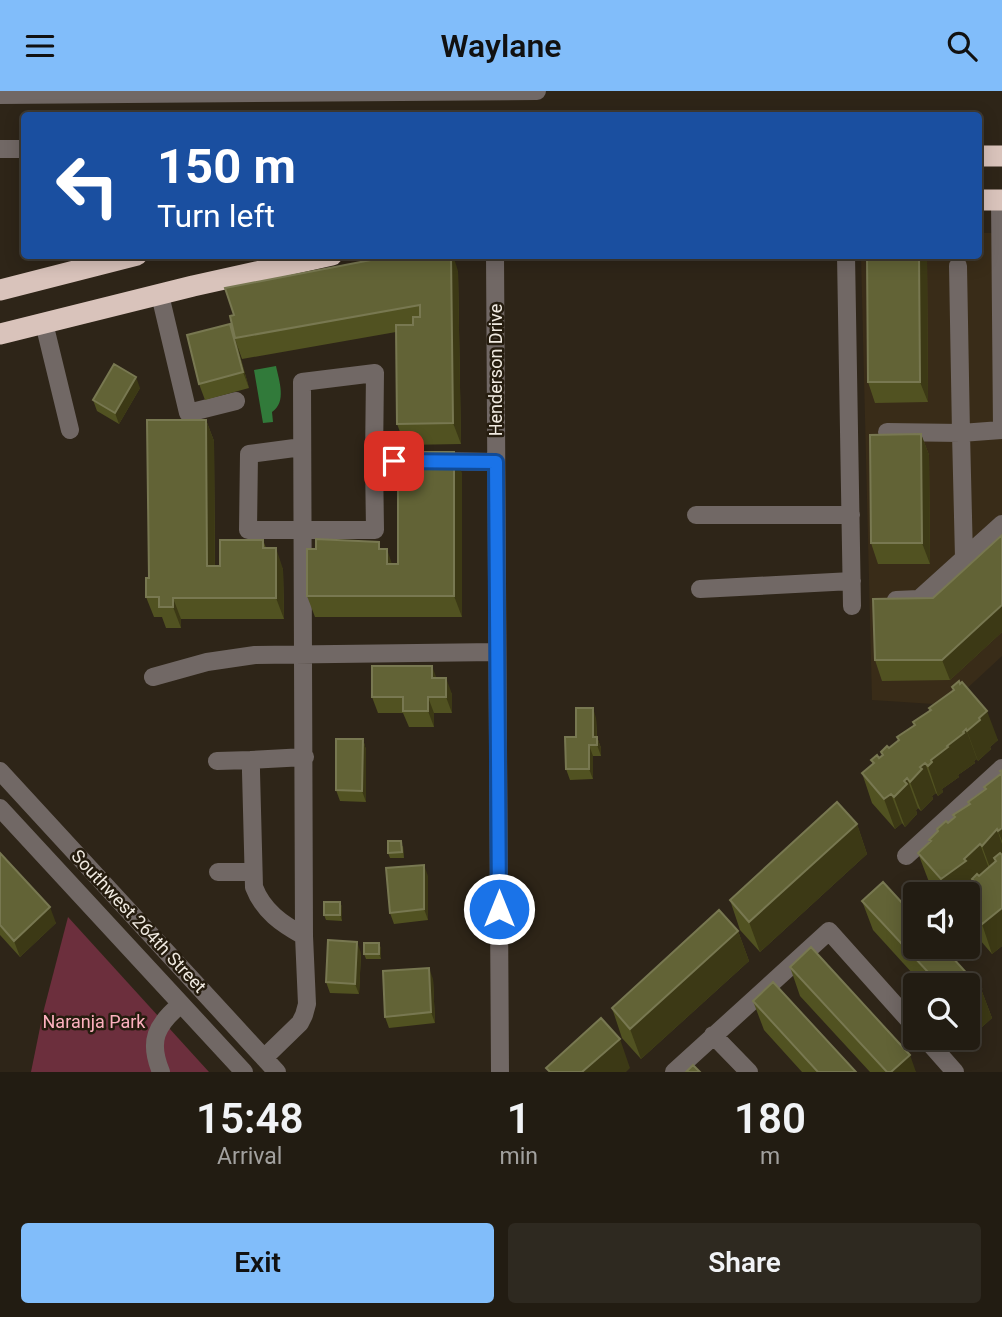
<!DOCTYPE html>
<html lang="en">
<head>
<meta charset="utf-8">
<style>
	:root { --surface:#221c12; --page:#2e2920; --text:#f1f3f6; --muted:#a2a19f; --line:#3f3a32; --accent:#81bdfa }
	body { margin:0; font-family:Roboto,sans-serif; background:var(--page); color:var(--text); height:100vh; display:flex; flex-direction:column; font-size:26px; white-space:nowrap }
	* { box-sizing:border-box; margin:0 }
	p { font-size:23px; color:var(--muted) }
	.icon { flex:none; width:38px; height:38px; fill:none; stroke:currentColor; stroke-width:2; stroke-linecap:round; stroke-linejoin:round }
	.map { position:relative; height:981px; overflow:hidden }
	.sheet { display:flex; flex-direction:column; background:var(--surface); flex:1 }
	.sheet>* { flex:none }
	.hud { position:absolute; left:21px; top:21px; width:961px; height:147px; border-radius:7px; box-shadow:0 4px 18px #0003,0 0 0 2px var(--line); background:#1a4fa0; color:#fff; overflow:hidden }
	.controls { position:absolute; left:903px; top:791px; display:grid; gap:14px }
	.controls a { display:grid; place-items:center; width:77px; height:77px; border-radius:7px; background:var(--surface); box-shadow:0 4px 18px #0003,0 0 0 2px var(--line); font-size:35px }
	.pin { position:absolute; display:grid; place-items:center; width:60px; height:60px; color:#fff; margin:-30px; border-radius:14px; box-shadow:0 4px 10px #0006 }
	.me { position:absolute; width:77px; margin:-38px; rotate:0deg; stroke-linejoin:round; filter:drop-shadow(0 0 5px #0008) }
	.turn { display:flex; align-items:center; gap:24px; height:147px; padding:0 21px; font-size:32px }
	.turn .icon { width:91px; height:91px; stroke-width:2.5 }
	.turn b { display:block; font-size:49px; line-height:60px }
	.eta { display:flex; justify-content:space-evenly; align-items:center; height:119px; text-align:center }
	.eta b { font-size:42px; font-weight:600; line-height:49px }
	.button { display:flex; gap:14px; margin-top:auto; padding:14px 21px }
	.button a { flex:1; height:80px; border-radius:7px; background:var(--accent); color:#111; font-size:28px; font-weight:600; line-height:80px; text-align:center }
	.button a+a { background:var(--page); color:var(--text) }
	header { display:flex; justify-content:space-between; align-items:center; height:91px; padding:0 21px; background:var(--accent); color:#111; font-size:32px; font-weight:600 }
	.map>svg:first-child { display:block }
	.built { fill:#392c18 }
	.green { fill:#6c2f3d }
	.water { fill:#317a3a }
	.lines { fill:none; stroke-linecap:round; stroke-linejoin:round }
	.minor { stroke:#716865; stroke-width:18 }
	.highway { stroke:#d9c3bb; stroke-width:21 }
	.wall { fill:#515221 }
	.shaded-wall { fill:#3c3915 }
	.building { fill:#626336; stroke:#787851; stroke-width:2 }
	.route-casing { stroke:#114b97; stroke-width:18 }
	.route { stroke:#1a73e8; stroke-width:12 }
	.labels { text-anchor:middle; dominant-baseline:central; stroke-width:5; stroke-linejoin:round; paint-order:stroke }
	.street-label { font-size:18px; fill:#f0eae1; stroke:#251c0e }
	.park-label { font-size:18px; fill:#fdb1bf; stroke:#251c0e }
</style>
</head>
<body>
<header><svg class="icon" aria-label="menu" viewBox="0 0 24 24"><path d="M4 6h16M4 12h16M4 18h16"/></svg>Waylane<svg class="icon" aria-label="search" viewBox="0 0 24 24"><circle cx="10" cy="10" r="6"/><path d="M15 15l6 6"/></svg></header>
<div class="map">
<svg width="1002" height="981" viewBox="0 0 1002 981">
	<rect width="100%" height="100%" fill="#2e2518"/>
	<path class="built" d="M978,142H1002V565L949,614L872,609L861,165L978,164Z"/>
	<path class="green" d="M68,826L209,981H31L43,922Z"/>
	<path class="water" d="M276,275C279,290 287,311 272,321L273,331L263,332L254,279Z"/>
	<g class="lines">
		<path class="minor" d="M0,4L537,0
			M0,58H24
			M1000,109L1002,339
			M495,164L500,981
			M846,164L852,515
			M958,175L961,342L1001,339
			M160,204L188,322L236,310
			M44,232L70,339
			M887,341L961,342L964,467
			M302,356L249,363L248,439H375L374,369
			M696,424H851
			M700,498L852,490
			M896,509L919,508L1002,433
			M153,586L207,571L255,564L497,561
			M217,670L251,669
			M0,680L277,981
			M0,717L244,981
			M906,765L1002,677
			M218,781H252
			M304,845C282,833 263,820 254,796L251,681V669L305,666
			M713,944L749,981
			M925,947L955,981
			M264,967L300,932L304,924L307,913L304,845L302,291L375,282L374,369L496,371
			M161,981C148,950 156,934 181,913
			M674,981L829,840L915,936"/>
		<path class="highway" d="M978,65H1002
			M978,109H1002
			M0,199L137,164
			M0,243L193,195L332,164"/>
	</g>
	<path class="wall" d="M927,164L928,311L875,312L868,291Z
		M458,180L461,353L405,354L397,333L396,241L242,268L237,254L249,297L205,309L199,293L234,245Z
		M140,297L119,333L97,320L93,309Z
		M206,329L214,350L215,475H220L263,449L266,457L283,478L284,528H181V537H166L162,526H154L146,506L149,487Z
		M921,343L929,364L930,473H878L871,452Z
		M462,382V526H315L307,505L316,458H381L392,473H398Z
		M1002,444V541L950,589L882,590L875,569L933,507Z
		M437,587L452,603V622H434V636H409L403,622H378L372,606Z
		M952,596L998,649L990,656L991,658L978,670L977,668L974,670L975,672L958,684L959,686L942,698L943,701L938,705L936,702L932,705L933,708L921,720L918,717L916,719L917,723L905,736L902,732L895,738L872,712L862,682L873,673L871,669L879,667L882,664L881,661L889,657L898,649L897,646L914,635L913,631L930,620L929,617L953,599Z
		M596,627L597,646L601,657V665H593V688L570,689L566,678L576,646Z
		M363,648L366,659V711L340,710L336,699Z
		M1002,679V855L992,863L968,835V803H939L929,791L918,762L930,751L929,749L938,741L937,738L948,732L954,727L953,724L969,714L968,711L985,698L984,696L1001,683L1000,680Z
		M857,733L867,763L760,861L740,839L730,809Z
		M403,755L404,767H390L388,762Z
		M0,762L56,832L20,866L0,844Z
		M428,785V829L394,833L390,822Z
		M883,791L915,826V856H943L981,898L992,927L971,946L968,943V894H923L873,839L862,810Z
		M340,811L342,816V830L326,829L324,824Z
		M738,840L749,870L641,968L622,947L612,917Z
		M379,852L381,858V868H366L364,863Z
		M361,862L359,903L330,902L326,891Z
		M790,876L916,981H870L800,905Z
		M433,888L435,932L389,937L385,926Z
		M753,910L856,981H802L764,939Z"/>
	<path class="shaded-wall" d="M451,164H453L458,180L461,353L453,332Z
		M919,164H927L928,311L920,291Z
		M230,233L235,247L249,297L243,281Z
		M136,286L140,297L119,333L115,322Z
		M206,329L214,350L215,495L207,475Z
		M921,343L929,364L930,473L922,452Z
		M454,361L462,382V526L454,505Z
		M276,457L283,478L284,528L276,507Z
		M387,458L394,479L387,473Z
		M173,507L181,528V537L173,516Z
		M1002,514V541L950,589L942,569Z
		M432,575L438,591L432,587Z
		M446,587L452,603V622L446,606Z
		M428,606L434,622V636L428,620Z
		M593,617L596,627L597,654L593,646Z
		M987,620L998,649L990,656L991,658L978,670L967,640L979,627Z
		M966,638L977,668L974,670L975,672L958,684L959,686L942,698L943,701L938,705L928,675L931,669Z
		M597,646L601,657V665L597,654Z
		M363,648L366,659V711L362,700Z
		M589,654L593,665V688L589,678Z
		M925,672L936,702L932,705L933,708L921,720L910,691L920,676Z
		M907,687L918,717L916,719L917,723L905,736L894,706L904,690Z
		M891,703L902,732L895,738L884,708Z
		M857,733L867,763L760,861L749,831Z
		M1002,737V750L998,740Z
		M997,738L1002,753V774L994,767L998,779L993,785L982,755Z
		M980,753L991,783L974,790L972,788L976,800L965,799L962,796L965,803H947L941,788Z
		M424,774L428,785V829L424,818Z
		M340,811L342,816V830L340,824Z
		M50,816L56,832L20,866L14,850Z
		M1002,817V855L992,863L982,833Z
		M738,840L749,870L641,968L630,938Z
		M357,851L361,862L359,903L355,893Z
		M379,852L381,858V868L379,863Z
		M429,877L433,888L435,932L431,921Z
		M981,898L992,927L971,946L968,938V910Z
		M620,948L630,977L626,981H582Z
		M910,964L916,981H891Z"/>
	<path class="building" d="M397,164H451L453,332L397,333L396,234H413V226H420V214L235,247L230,225L234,224L225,197Z
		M867,164H919L920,291H868Z
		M230,233L243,281L199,293L187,244Z
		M114,273L136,286L115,322L93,309Z
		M147,329H206L207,475H220V449H263V457H276V507H173V516H159V506H146V487H149Z
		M921,343L922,452H871L870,344Z
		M398,361H454V505H307V458H316V448L379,451V458H387V473H398Z
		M1002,444V514L942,569H875L873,508L933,507Z
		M372,575H432V587H446V606H428V620H403V606H372Z
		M959,590L960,593L962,591L987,620L979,627L980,629L967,640L966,638L963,641L964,642L947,655L948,656L931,669L932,671L928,675L925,672L920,676L922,678L910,691L907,687L904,690L907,693L894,706L891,703L884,708L862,682L874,672L871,669L877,664L879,667L883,664L881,661L887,655L889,657L899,649L897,646L915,634L913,631L931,619L929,617L954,599L952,596Z
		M576,617H593V646H597V654H589V678H566L565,646H576Z
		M336,648H363L362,700L336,699Z
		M1002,679V737L998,740L997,738L982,755L980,753L964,768L966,770L941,788L918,762L931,750L929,749L938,740L937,738L946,730L948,732L955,726L953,724L970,713L968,711L986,698L984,696L1002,682L1000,680Z
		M837,711L857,733L749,831L730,809Z
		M388,750H401L402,761L388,762Z
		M0,762L50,816L14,850L0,834Z
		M1000,762L1002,764V817L982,833L968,817V803H960L965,799L962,796L967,791L970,794L974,790L972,788L977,783L979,785L996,770L994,767Z
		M424,774V818L390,822L386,777Z
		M883,791L915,826V856H943L981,898L968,910V894H940L862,810Z
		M324,811H340V824H324Z
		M719,819L738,840L630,938L612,917Z
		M328,849L357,851L355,893L326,891Z
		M364,852H379V863H364Z
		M811,856L910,964L891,981H887L790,876Z
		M429,877L431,921L385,926L383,880Z
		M773,891L856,981H818L753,910Z
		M601,927L620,948L582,981H550L546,977Z
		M693,974L700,981H686Z"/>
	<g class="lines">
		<g class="route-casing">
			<path id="route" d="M394,370L496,371L499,818"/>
		</g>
		<use href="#route" class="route"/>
	</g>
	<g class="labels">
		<g class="street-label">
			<text transform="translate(495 279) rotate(-90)">Henderson Drive</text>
			<text transform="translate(139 830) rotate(47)">Southwest 264th Street</text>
		</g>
		<g class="park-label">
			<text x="94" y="930">Naranja Park</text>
		</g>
	</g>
</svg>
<div class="controls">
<a><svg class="icon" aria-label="sound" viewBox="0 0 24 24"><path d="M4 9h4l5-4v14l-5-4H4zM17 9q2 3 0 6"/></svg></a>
<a><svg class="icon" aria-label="search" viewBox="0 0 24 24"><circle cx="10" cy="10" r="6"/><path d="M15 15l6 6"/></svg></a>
</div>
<div class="pin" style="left:394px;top:370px;background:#d93025"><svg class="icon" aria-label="arrive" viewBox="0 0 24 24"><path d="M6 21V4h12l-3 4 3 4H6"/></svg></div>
<svg class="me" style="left:499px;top:818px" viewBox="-20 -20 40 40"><circle r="17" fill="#1a73e8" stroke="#fff" stroke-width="3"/><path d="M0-11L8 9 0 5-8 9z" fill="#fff"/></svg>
<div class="hud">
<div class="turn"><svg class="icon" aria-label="left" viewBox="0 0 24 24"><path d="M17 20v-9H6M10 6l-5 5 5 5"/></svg><div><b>150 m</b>Turn left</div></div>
</div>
</div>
<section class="sheet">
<div class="eta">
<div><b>15:48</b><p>Arrival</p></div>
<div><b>1</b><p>min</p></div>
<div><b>180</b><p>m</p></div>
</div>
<div class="button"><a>Exit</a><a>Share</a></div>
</section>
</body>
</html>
